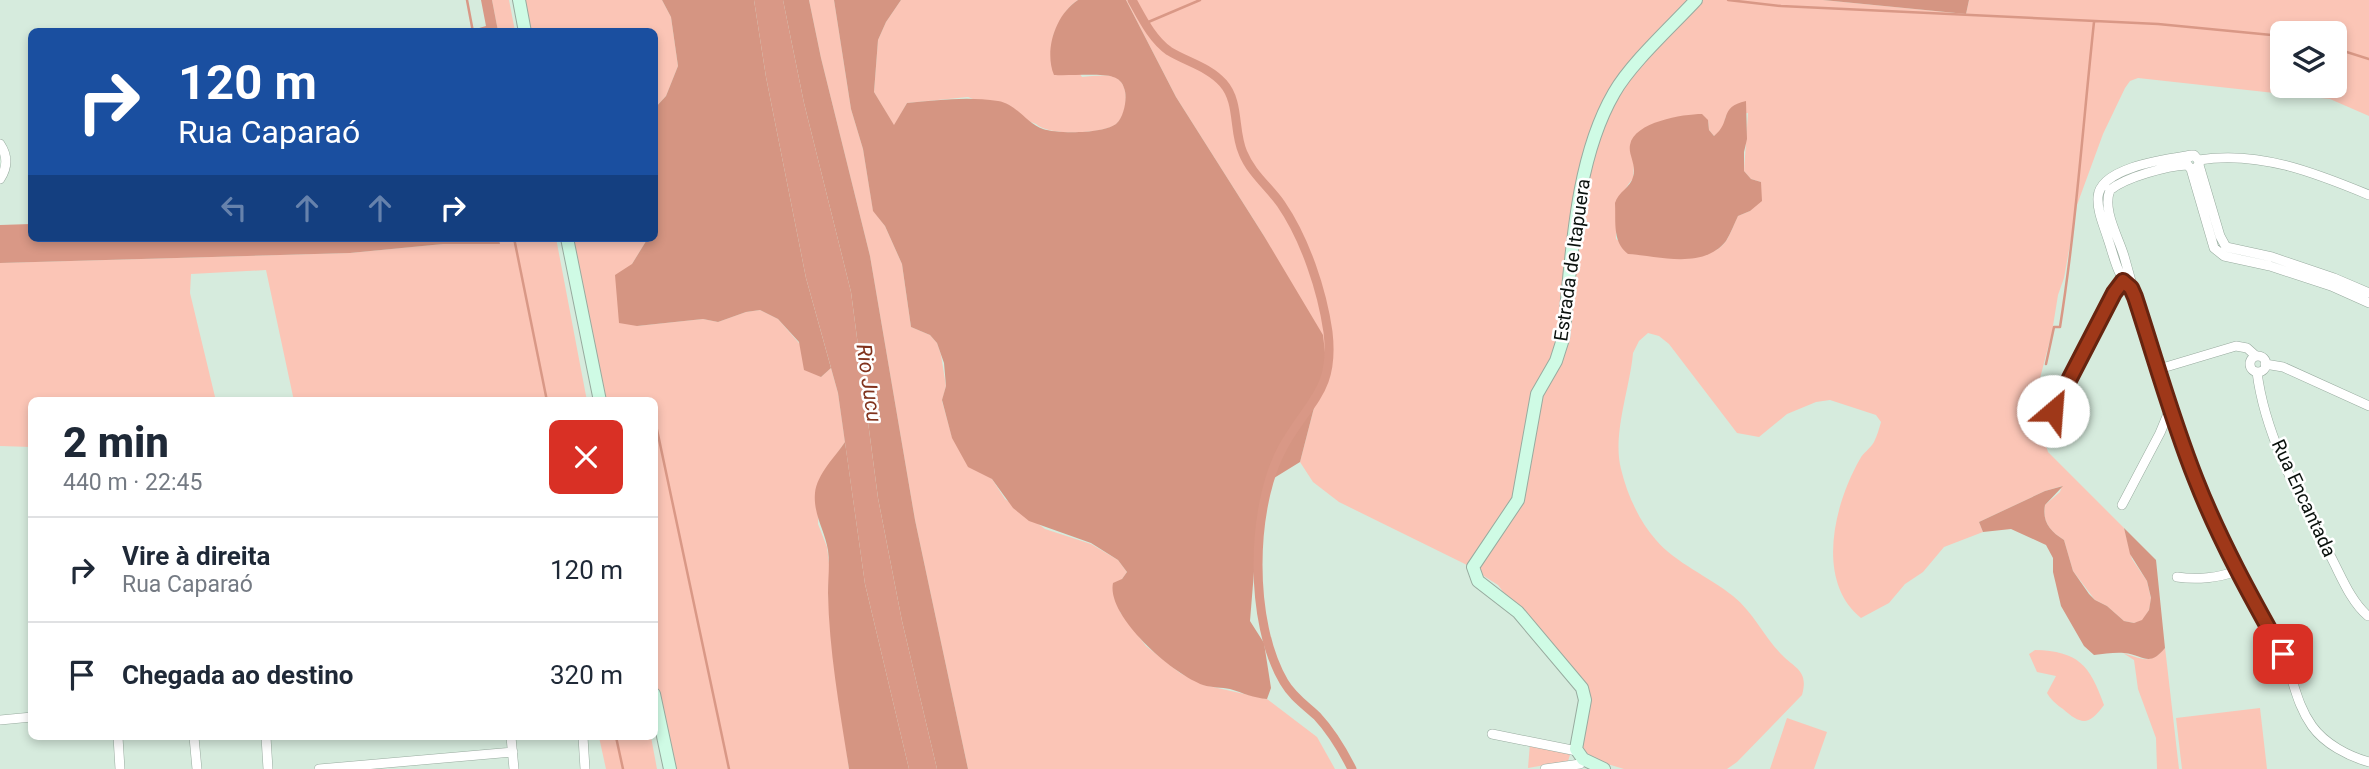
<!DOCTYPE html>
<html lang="pt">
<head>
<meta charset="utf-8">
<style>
	:root { --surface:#fff; --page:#f2f2f3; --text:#1f2937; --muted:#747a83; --line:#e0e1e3 }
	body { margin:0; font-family:Roboto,sans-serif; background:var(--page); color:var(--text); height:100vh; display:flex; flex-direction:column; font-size:26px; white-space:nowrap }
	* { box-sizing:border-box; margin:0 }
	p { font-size:23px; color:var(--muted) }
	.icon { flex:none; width:38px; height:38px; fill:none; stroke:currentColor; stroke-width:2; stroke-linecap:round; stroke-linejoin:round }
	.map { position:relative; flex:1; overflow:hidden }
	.drawer { position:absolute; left:28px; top:397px; width:630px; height:343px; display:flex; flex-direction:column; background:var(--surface); border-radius:10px; box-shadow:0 4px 10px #0003 }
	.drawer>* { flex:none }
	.banner { position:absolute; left:28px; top:28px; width:630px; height:214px; border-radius:10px; box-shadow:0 4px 10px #0003; background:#1a4fa0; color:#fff; overflow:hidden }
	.fabs { position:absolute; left:2270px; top:21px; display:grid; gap:14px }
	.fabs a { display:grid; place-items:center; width:77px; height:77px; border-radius:10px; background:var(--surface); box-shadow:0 4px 10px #0003; font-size:35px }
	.pin { position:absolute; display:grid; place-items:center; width:60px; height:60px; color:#fff; margin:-30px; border-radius:14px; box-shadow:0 4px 10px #0006 }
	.me { position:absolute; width:77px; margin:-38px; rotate:27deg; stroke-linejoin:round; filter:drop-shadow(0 0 5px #0008) }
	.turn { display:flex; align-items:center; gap:24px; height:147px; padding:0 35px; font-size:32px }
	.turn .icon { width:91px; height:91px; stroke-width:2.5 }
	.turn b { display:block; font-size:49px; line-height:60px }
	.lanes { display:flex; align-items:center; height:66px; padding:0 35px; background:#0003; justify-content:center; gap:35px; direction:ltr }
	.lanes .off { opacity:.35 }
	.round { display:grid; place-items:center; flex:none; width:74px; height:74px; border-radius:10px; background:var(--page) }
	.overview { display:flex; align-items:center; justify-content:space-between; height:119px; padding:0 35px }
	h1 { font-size:42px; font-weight:800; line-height:52px }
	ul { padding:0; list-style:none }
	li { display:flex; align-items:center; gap:21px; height:105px; padding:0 35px; border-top:2px solid var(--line) }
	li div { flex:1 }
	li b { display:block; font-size:26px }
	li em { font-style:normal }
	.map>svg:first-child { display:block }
	.green { fill:#fbc5b6; fill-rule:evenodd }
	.forest { fill:#d59582 }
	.water { fill:#d99886 }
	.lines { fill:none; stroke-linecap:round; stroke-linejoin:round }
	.stream { stroke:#d99886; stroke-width:2.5 }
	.canal { stroke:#d99886; stroke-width:9 }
	.street-casing { stroke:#98ab9f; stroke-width:10 }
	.secondary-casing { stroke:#98ab9f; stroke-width:14 }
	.street { stroke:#fff; stroke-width:9 }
	.secondary { stroke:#cffbe5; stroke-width:12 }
	.route-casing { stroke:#672410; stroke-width:18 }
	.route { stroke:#9f3819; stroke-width:12 }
	.labels { text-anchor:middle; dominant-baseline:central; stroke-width:5; stroke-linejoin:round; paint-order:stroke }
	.street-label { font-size:19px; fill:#0a110d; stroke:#fff }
	.water-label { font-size:21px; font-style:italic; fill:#81331d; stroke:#fff }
</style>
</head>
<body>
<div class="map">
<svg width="2369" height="769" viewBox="0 0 2369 769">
	<rect width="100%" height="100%" fill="#d6ebdd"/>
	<path class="green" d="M492,0H509L515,31H498Z
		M524,0H662L671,17L678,66L666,96L655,108L654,32L530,31Z
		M809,0H834L851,109L863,149L873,210L885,226L902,264L911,327L930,335L937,343L941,355L946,386L942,401L952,437L992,479L1005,499L1045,529L1091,544L1118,560L1127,572L1122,579L1120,612L1146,646L1180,673L1204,685L1267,699L1317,737L1335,769H968L915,520L870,256L821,58Z
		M901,0H1078C1065,8 1059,22 1053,36L1082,77C1092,76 1106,74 1115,77C1131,84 1128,116 1115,125C1101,134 1048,136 1036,124L968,97L907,103L894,126L874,92L878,40L886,22Z
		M1126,0H1823L1966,14L1969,0H2369V116L2330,99L2138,78L2130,81L2125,88L2103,134L2077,205L2064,278L2058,295L2052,332L2038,386L2036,414L2048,452L2124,528L2132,559L2147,581L2151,599L2149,610L2142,621L2134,623L2124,621L2107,606L2095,600L2073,571L2064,540C2050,531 2042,522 2045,505L2060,492L2062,486L2045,491L1979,522L1983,532L1944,547L1923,572L1905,584L1889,603L1861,618C1815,581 1834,504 1860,459C1863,453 1870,449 1874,442C1877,436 1879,429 1881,422L1876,415L1830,400L1816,402L1787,414L1759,437L1737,433L1669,344L1659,336L1648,333L1639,341L1633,353C1630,388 1612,435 1621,469C1627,494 1639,521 1656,540C1674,562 1711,578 1733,596C1753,612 1763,635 1780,653C1795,669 1809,670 1802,695L1737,762L1727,769H1624L1591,759L1580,748L1587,703L1498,585L1465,564L1339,502L1313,482L1300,462L1326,361L1264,236L1176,97ZM2282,33H2334V86H2282ZM1748,113L1744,171L1751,179L1761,182L1750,211L1738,216C1732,227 1729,242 1718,249C1712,253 1702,253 1696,254C1659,261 1647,258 1616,239C1616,221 1619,192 1633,179L1634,165L1631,151L1708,120L1709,130L1714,136L1722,130L1726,116Z
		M499,238H556L587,401H294L266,270L191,274L190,293L216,401H32L31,447L0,446V263L350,253L443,244H500Z
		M571,238H648L632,264L637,326L703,319L718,322L746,312L760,310L778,319L799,343L821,377L831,368L838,393L845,442L820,478L818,524L827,547L830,571L828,591L834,658L849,769H672L654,679V401H602Z
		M2165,648L2166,656L2179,769H2157L2156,738L2138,689L2134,660L2123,653C2143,659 2150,665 2165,648Z
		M2035,650C2078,651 2090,665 2104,705C2089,726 2081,725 2063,709C2056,704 2051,700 2047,693L2056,676L2037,672L2029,654Z
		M2260,708L2267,769H2182L2176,718Z
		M1787,718L1827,732L1814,769H1770Z
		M599,737H651L657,769H606Z
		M1530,743L1565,752L1570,755L1568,761L1528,768Z"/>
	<path class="forest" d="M662,0H754L766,77L806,278L831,368L821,377L804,370L799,342L778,319L760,310L746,312L718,322L703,319L637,326L619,323L615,275L632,264L648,238H654L658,195L655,179V108L666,96L678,66L671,17Z
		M783,0H809L821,58L870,256L915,520L968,769H937L902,621L878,498L851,292L804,103Z
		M834,0H901L886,22L878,40L874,92L894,125L907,103C938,100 967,96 998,101C1017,104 1027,124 1043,129C1057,134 1106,134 1117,123C1124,116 1128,97 1124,88C1123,83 1118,78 1113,77C1103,73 1068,76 1054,75C1044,51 1055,15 1078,0H1126L1176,97L1264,236L1323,335L1326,361L1300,462L1266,483L1259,510L1250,621L1264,643L1271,688L1267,699C1254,698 1243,693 1230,689C1222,687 1212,688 1203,685C1174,675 1106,617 1113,583L1122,579L1127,572L1118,560L1091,543L1029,521L1013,508L992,479L968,467L952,438L942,400L946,386L944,363L937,343L930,335L911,327L902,264L885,226L873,211L863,149L851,109Z
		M1823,0H1969L1966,14Z
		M1746,101L1747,139L1744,152V171L1751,179L1761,182L1762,201L1750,211L1738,216C1734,224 1731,233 1726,241C1703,270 1659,256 1628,254C1612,242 1616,221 1615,203C1618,192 1631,187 1633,177C1637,165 1628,155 1630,145C1634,122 1683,114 1702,114L1708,120L1709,130L1714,136C1732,122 1718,107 1746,101Z
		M845,442L865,584L909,769H849C840,711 829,651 828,593C828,578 830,565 828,550C825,531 813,514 815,493C817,474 835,457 845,442Z
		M2063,486L2045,505C2042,522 2050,531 2064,540L2073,571L2089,594L2095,600L2107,606L2124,621L2134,623L2142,620L2149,610L2151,598L2147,581L2130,554L2124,528L2156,560L2165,648C2148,668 2145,655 2124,653C2115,652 2104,654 2094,655L2084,646L2061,606L2053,572V558L2046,545L2011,529L1983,532L1979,522L2045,491Z"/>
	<path class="water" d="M481,0H492L498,31H469L486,26Z
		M754,0H783L804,103L851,292L878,498L902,621L937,769H909L865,584L838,393L806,278L766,77Z
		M31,224L32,238H499L500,244H443L350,253L0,263V225Z"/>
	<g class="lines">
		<path class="stream" d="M467,0L473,32
			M1728,0L1781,6L2158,24L2282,36
			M1146,23L1200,0
			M2334,48L2369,59
			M514,238L547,401
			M2046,364L2054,327H2060C2076,226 2083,124 2094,22
			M656,425L729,769
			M616,737L623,769"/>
		<path class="canal" d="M1132,0C1142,18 1152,39 1169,51C1187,62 1209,67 1223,83C1240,102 1233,131 1243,153C1251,173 1269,187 1281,204C1305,239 1322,290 1328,332C1335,392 1308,401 1283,447C1250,507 1249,623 1284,682C1292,696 1305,705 1317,716C1331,731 1343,751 1352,769"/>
		<g class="street-casing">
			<path id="street" d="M0,144C8,156 8,167 0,179
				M2199,160C2258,150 2316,173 2369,195
				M2187,165C2167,166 2126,177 2110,190C2102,210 2118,236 2124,256C2153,363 2189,468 2236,569C2249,598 2269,624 2282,653C2294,678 2295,702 2312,726C2325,744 2348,756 2369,762
				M2199,165L2220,236L2226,247L2272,257L2334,278L2369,293
				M2191,169L2196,168L2200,162L2194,155L2187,158L2186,163L2191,169L2214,248L2224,256L2270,266L2331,286L2369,303
				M2131,288C2117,276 2114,256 2108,239C2104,226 2097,211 2098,197C2100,167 2167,159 2192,155
				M2250 364a8 8 0 1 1 16 0a8 8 0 1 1-16 0Z
				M2265,364L2283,367L2369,406
				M2159,369L2236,346L2247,348L2256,356
				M2257,372C2265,437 2301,500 2331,557C2341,576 2351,602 2368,616
				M2053,411L2114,293L2128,278
				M2122,505L2160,433L2170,409
				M2177,577C2196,580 2219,578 2236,571
				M0,720L32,717
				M1492,734L1577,751
				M118,737L120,769
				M194,737L197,769
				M266,737L268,769
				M511,737L514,769
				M583,737L585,769
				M319,769L513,752
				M1545,769L1580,764"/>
		</g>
		<g class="secondary-casing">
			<path id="secondary" d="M519,0L525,32
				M567,238L600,401
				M654,694L670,769
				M1604,769L1583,759L1576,749L1585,700L1582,688L1518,612L1478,581L1473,567L1518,500L1537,394L1556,361L1563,339C1572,260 1574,162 1614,93C1631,63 1672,26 1696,0"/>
		</g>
		<use href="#street" class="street"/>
		<use href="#secondary" class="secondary"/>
	</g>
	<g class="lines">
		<g class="route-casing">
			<path id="route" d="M2053,411L2114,293L2123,281L2131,288L2135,297C2155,358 2172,420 2196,480C2220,541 2251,597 2283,654"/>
		</g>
		<use href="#route" class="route"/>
	</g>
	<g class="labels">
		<g class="street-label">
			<text transform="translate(1572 260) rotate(-82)">Estrada de Itapuera</text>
			<text transform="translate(2304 498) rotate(65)">Rua Encantada</text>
		</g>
		<g class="water-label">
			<text transform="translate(869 383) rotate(82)">Rio Jucu</text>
		</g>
	</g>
</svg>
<div class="fabs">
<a><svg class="icon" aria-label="layers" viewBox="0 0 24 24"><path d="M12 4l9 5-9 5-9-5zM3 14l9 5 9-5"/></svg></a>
</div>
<div class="pin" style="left:2283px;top:654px;background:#d93025"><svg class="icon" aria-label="arrive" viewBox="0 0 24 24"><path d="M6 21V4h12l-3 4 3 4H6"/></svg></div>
<svg class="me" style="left:2053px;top:411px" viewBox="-20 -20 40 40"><circle r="19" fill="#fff"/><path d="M0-13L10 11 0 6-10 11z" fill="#9f3819"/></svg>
<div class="banner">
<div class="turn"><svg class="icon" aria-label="right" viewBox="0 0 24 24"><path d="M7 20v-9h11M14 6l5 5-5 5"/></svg><div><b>120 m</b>Rua Caparaó</div></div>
<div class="lanes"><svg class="icon off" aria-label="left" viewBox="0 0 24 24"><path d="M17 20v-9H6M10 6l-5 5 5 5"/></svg><svg class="icon off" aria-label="ahead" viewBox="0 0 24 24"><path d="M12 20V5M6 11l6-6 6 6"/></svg><svg class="icon off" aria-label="ahead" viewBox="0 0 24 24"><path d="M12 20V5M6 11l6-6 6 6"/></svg><svg class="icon" aria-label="right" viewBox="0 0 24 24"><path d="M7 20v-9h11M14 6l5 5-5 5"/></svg></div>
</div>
<section class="drawer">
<div class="overview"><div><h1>2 min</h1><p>440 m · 22:45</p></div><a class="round" style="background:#d93025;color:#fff"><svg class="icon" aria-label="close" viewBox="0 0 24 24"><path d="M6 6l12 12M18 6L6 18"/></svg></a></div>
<ul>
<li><svg class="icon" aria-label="right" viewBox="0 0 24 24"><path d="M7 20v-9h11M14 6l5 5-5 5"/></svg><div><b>Vire à direita</b><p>Rua Caparaó</p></div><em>120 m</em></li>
<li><svg class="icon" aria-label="arrive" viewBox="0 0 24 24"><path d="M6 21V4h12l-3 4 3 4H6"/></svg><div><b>Chegada ao destino</b></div><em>320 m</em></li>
</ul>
</section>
</div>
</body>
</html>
